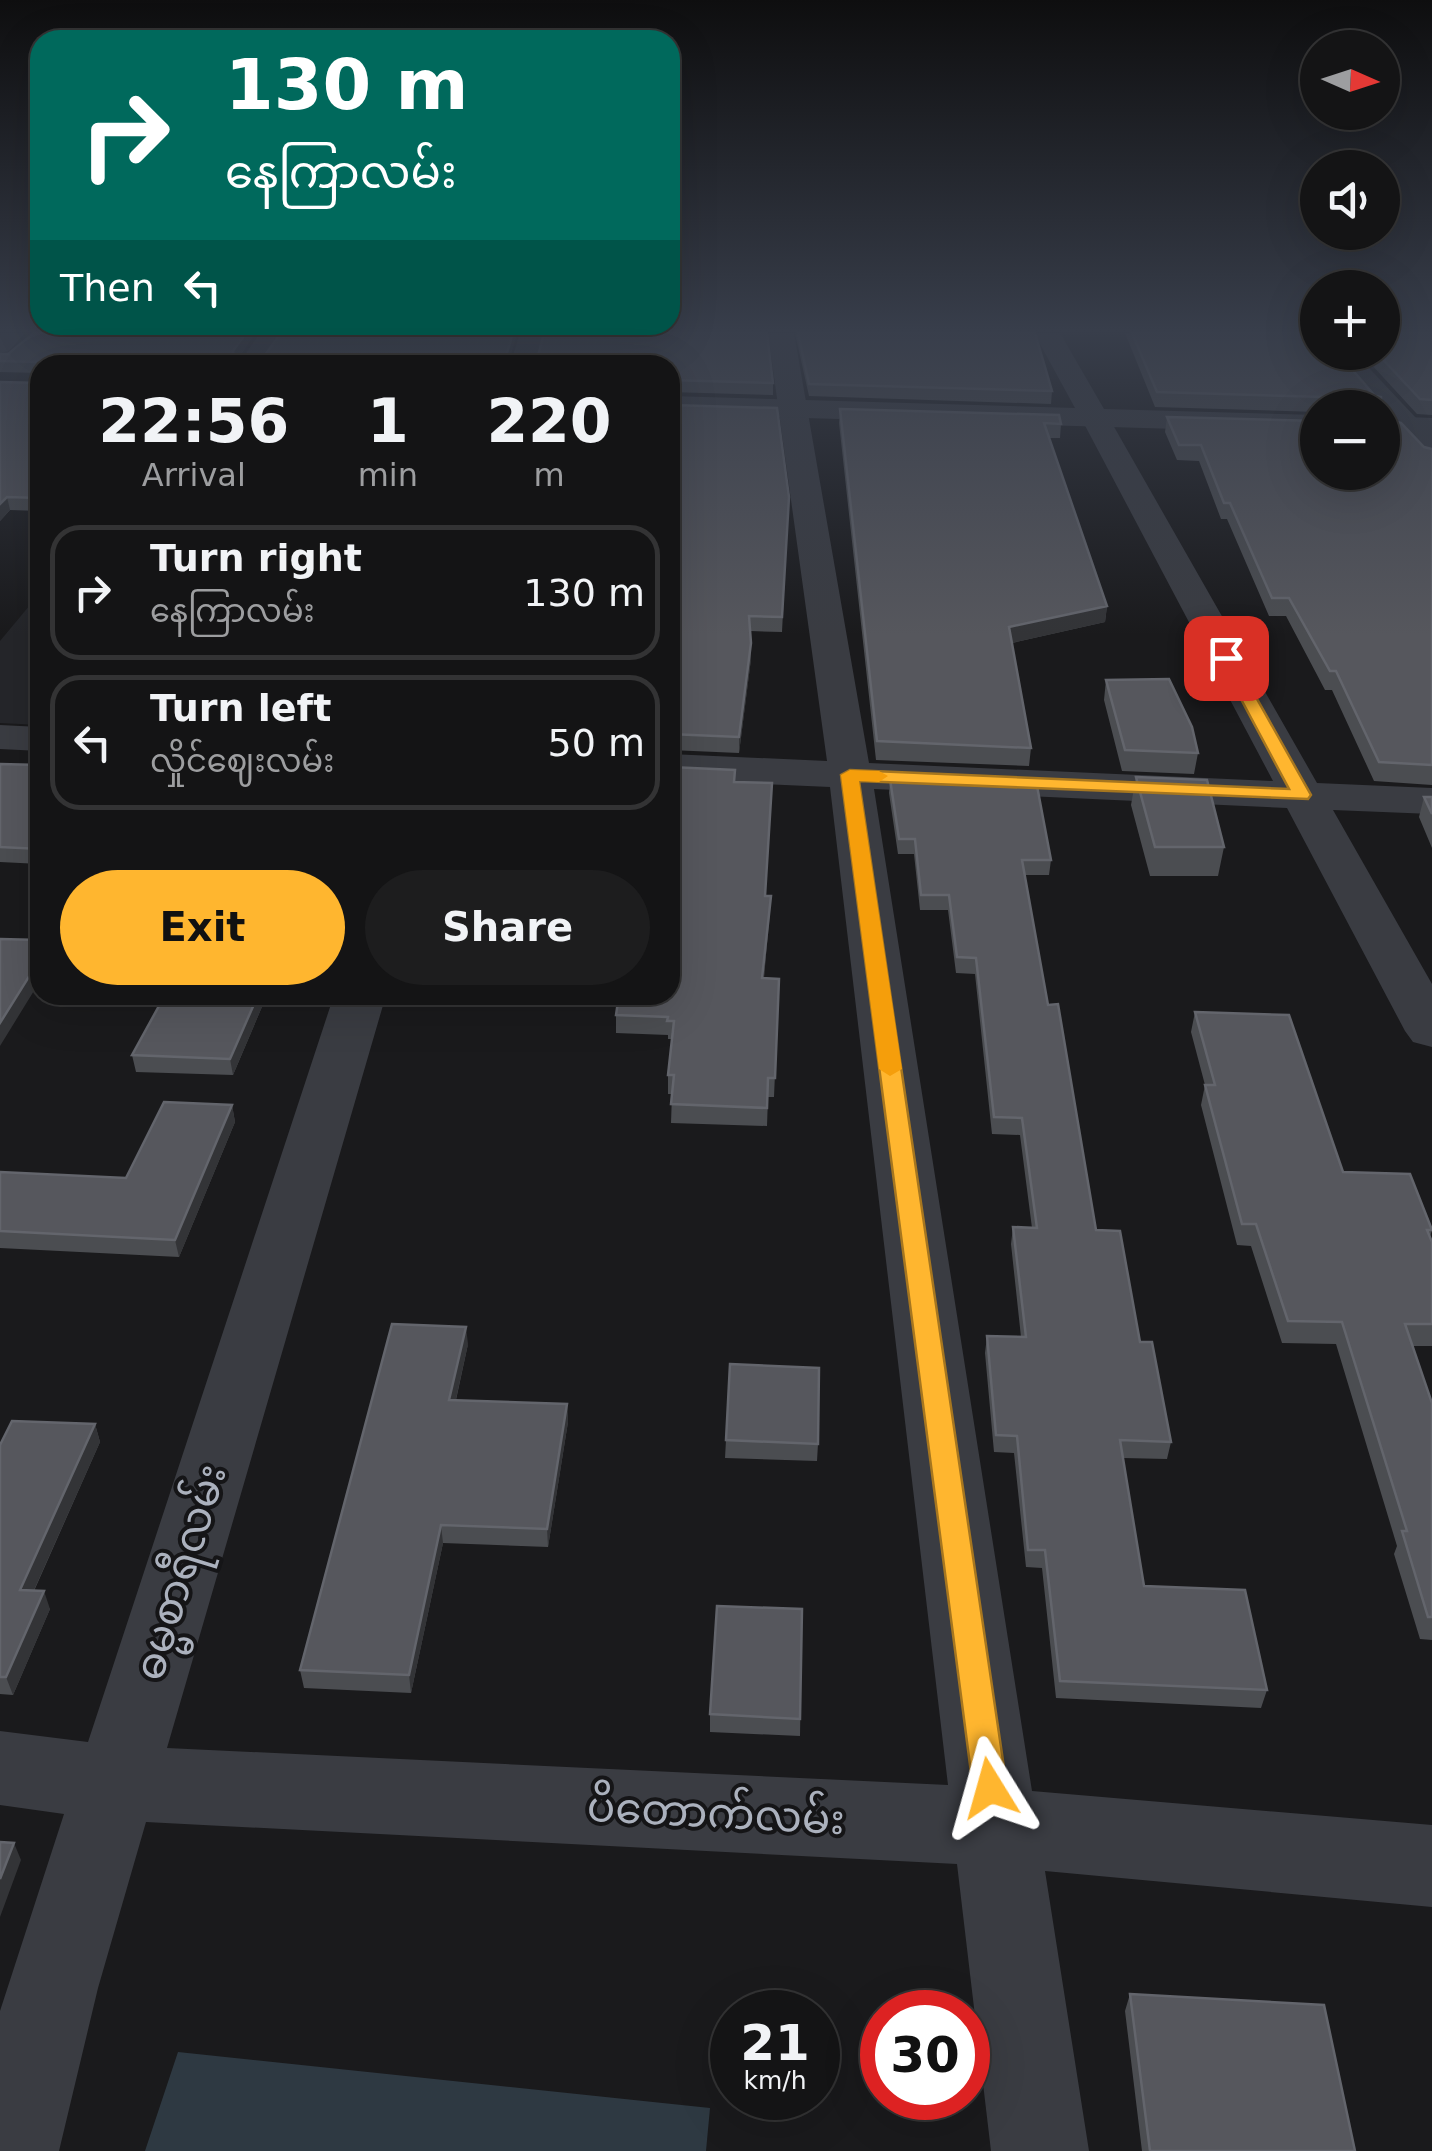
<!DOCTYPE html>
<html lang="en">
<head>
<meta charset="utf-8">
<style>
	:root { --surface:#141415; --page:#1d1d1e; --text:#f1f3f6; --muted:#9d9ea0; --line:#333334; --accent:#ffb62f }
	body { margin:0; font-family:"DejaVu Sans","Noto Sans Myanmar",sans-serif; background:var(--page); color:var(--text); height:100vh; display:flex; flex-direction:column; font-size:38px; white-space:nowrap }
	* { box-sizing:border-box; margin:0 }
	p { font-size:32px; color:var(--muted) }
	.icon { flex:none; width:55px; height:55px; fill:none; stroke:currentColor; stroke-width:2; stroke-linecap:round; stroke-linejoin:round }
	.map { position:relative; flex:1; overflow:hidden }
	.drawer { position:absolute; left:30px; top:355px; width:650px; height:650px; display:flex; flex-direction:column; background:var(--surface); border-radius:30px; box-shadow:0 10px 40px #0002,0 0 0 2px var(--line) }
	.drawer>* { flex:none }
	.top-card { position:absolute; left:30px; top:30px; width:650px; height:305px; border-radius:30px; box-shadow:0 10px 40px #0002,0 0 0 2px var(--line); background:#00695c; color:#fff; overflow:hidden }
	.needle { width:65px; rotate:93deg }
	.buttons { position:absolute; left:1300px; top:30px; display:grid; gap:20px }
	.buttons a { display:grid; place-items:center; width:100px; height:100px; border-radius:50%; background:var(--surface); box-shadow:0 10px 40px #0002,0 0 0 2px var(--line); font-size:50px }
	.speed { position:absolute; left:710px; top:1990px; display:flex; gap:20px; font-size:50px; font-weight:700; text-align:center }
	.speed>* { display:grid; place-content:center; width:130px; height:130px; border-radius:50%; background:var(--surface); box-shadow:0 10px 40px #0002,0 0 0 2px var(--line); line-height:1 }
	.speed small { font-size:25px; font-weight:400 }
	.speed .limit { border:15px solid #d22; background:#fff; color:#111 }
	.pin { position:absolute; display:grid; place-items:center; width:85px; height:85px; color:#fff; margin:-42px; border-radius:20px; box-shadow:0 5px 15px #0006 }
	.me { position:absolute; width:110px; margin:-55px; rotate:352deg; stroke-linejoin:round; filter:drop-shadow(0 0 8px #0008) }
	.turn { display:flex; align-items:center; gap:35px; height:210px; padding:0 30px; font-size:45px }
	.turn .icon { width:130px; height:130px; stroke-width:2.5 }
	.turn b { display:block; font-size:70px; line-height:85px }
	.then { display:flex; align-items:center; height:95px; padding:0 30px; background:#0003; gap:20px; font-size:38px }
	.eta { display:flex; justify-content:space-evenly; align-items:center; height:170px; text-align:center }
	.eta b { font-size:60px; font-weight:800; line-height:70px }
	.action { display:flex; gap:20px; margin-top:auto; padding:20px 30px }
	.action a { flex:1; height:115px; border-radius:60px; background:var(--accent); color:#111; font-size:40px; font-weight:800; line-height:115px; text-align:center }
	.action a+a { background:var(--page); color:var(--text) }
	ul { padding:0; list-style:none }
	li { display:flex; align-items:center; gap:30px; height:135px; margin:0 20px 15px; padding:0 10px; border:5px solid var(--line); border-radius:30px }
	li div { flex:1 }
	li b { display:block; font-size:38px }
	li em { font-style:normal }
	.map>svg:first-child { display:block }
	.built { fill:#25262a }
	.water { fill:#2e3942 }
	.lines { fill:none; stroke-linecap:round; stroke-linejoin:round }
	.minor { fill:#3a3c42; fill-rule:evenodd }
	.tertiary { fill:#3a3c42; fill-rule:evenodd }
	.wall { fill:#4b4d51 }
	.shaded-wall { fill:#333437 }
	.building { fill:#56575d; stroke:#63656c; stroke-width:2.5 }
	.route { fill:#ffb62f; stroke:#a6761f; stroke-width:2.5 }
	.slow { fill:#f59e0b }
	.labels { text-anchor:middle; dominant-baseline:central; stroke-width:8; stroke-linejoin:round; paint-order:stroke }
	.near-street-label { font-size:42px; fill:#abb1bd; stroke:#151517 }
</style>
</head>
<body>
<div class="map">
<svg width="1432" height="2151" viewBox="0 0 1432 2151">
	<rect width="100%" height="100%" fill="#1a1a1c"/>
	<path class="built" d="M40,593V725L0,723V641Z"/>
	<path class="water" d="M178,2052L710,2108L706,2151H145Z"/>
	<g class="lines">
		<path class="minor" d="M0,333H25L9,351L0,353Z
			M260,333H286L264,365H238Z
			M520,333H546L536,365H510Z
			M768,333H794L869,763L1273,781L1081,418L1085,412H1105L1109,418L1317,783L1432,788V814L1333,810L1432,984V1047L1413,1042L1405,1031L1287,808L874,789L1032,1791L1432,1825V1907L1045,1871L1089,2151H991L957,1864L146,1822L98,1988L59,2151H0V2011L64,1814L0,1805V1731L88,1742L334,995H386L167,1748L948,1785L830,787L670,780V754L827,761Z
			M1326,352H1354L1432,435V462L1421,459L1382,416V408H1375Z
			M0,725L40,727V751L0,749Z"/>
		<path class="tertiary" d="M1034,333H1060L1104,409L1318,415V433L670,414V396L1075,408Z
			M1382,416L1432,418V436L1382,434Z"/>
	</g>
	<path class="wall" d="M34,333H255L240,356L265,355L281,333H517L510,356H538L544,333H767L773,383V395L670,392V365H40V373L0,372V354H8Z
		M795,333H1035L1052,391L1051,404L809,396Z
		M1125,333H1318L1381,408H1318V412L1155,407Z
		M1432,333V415L1417,414L1360,352H1382Z
		M0,382L40,383V511L10,510L0,521Z
		M670,405L789,497L782,632L750,631L751,659L739,753L670,750Z
		M840,409L1061,424L1060,438H1049L1107,606L1105,622L1012,643L1031,748L1029,766L876,760L839,423Z
		M1167,417L1432,449V785L1374,781L1332,690H1325L1286,616H1269L1227,519H1221L1199,461L1177,460L1165,432Z
		M1106,680L1198,753L1194,774L1122,771L1104,700Z
		M0,764L40,765V864L0,862Z
		M1136,777L1224,847L1218,876H1150L1131,805Z
		M890,779L1051,860L1049,875H1025L1048,1005L1096,1230L1140,1342L1171,1442L1167,1459L1123,1458L1144,1586L1267,1690L1261,1708L1056,1698L1042,1568L1026,1567L1014,1453L994,1452L985,1353L987,1336L1021,1337L1011,1244L1013,1227L1032,1228L1020,1135L992,1134L975,974L956,973L948,910H920L914,854H898L889,793Z
		M735,782L766,896H771L764,978L779,979L774,1097H768L767,1126L671,1123L672,1094H668V1075L672,1039H668V1035L616,1033V1015Z
		M1424,797H1432V848L1419,817Z
		M267,995L233,1075L136,1072L132,1055Z
		M1195,1012L1343,1172L1432,1230L1430,1237L1432,1242V1346H1412L1432,1403V1640L1420,1639L1394,1554L1397,1546L1336,1344L1282,1343L1251,1246L1237,1245L1201,1105L1205,1085L1191,1032Z
		M232,1105L235,1122L179,1257L0,1248V1172L126,1178Z
		M468,1344L456,1400L567,1404L568,1422L548,1547L443,1543L411,1693L304,1688L300,1670Z
		M95,1424L100,1442L34,1591L50,1609L13,1695L0,1694V1445Z
		M726,1440L818,1444L817,1461L725,1458Z
		M802,1609L800,1736L710,1732V1714Z
		M1130,1994L1355,2151H1142L1125,2011Z"/>
	<path class="shaded-wall" d="M246,333H255L235,363L233,351Z
		M513,333H517L508,365L506,356Z
		M7,497L10,510L0,521V504Z
		M1107,606L1105,622L1007,644L1009,627Z
		M751,643V659L739,753V737Z
		M771,896L770,914L762,996V978Z
		M40,959V981L0,1046V1023Z
		M258,995H267L233,1075L230,1059Z
		M232,1105L235,1122L179,1257L175,1240Z
		M466,1327L468,1344L452,1417L449,1400Z
		M567,1404L568,1422L548,1547L547,1529Z
		M95,1424L100,1442L26,1608L20,1590Z
		M441,1525L443,1543L411,1693L409,1675Z
		M44,1591L50,1609L13,1695L6,1677Z
		M14,1843L21,1860L0,1917V1879Z"/>
	<path class="building" d="M34,333H246L233,351L234,356L265,355L281,333H513L506,356H538L544,333H767L773,383L670,380V365H40V362L0,361V354H8Z
		M798,333H1035L1052,391L809,384Z
		M1132,333H1318V352H1337L1375,396L1381,397V408H1324V397L1157,392Z
		M1382,333H1432V400L1420,399L1376,352H1382Z
		M0,382L40,383V498L7,497L0,504Z
		M670,405L777,408L789,497L782,617L749,616L751,643L739,737L670,734Z
		M840,409L1059,415L1061,424L1044,423L1107,606L1009,627L1031,748L877,741Z
		M1167,417L1318,421V472H1382V419L1401,423L1424,447L1432,449V765L1379,762L1336,671H1330L1289,598H1272L1230,503H1224L1201,445H1179Z
		M1169,679L1192,727L1198,753L1125,750L1106,680Z
		M0,764L40,765V849L0,847Z
		M670,767L735,770L734,782L772,783L765,896H771L762,978L779,979L775,1078H768L767,1108L671,1104L674,1075H668L674,1021H667L668,1017L616,1015L619,995H670Z
		M1136,777L1207,780L1224,847H1155Z
		M890,779L1037,786L1051,860H1022L1048,1005L1058,1004L1096,1230L1120,1231L1140,1342H1152L1171,1442L1120,1440L1144,1586L1245,1590L1267,1690L1060,1681L1045,1550H1028L1017,1436L996,1435L987,1336L1026,1337L1013,1227L1037,1228L1022,1118L994,1117L976,958L957,957L949,895H921L915,839H899Z
		M1424,797H1432V814Z
		M0,939L40,940V959L0,1023Z
		M165,995H258L230,1059L132,1055Z
		M1195,1012L1289,1015L1343,1172L1410,1174L1432,1230H1427L1432,1242V1324H1405L1432,1403V1617H1428L1402,1531H1407L1342,1322L1288,1321L1256,1224H1242L1205,1085H1215Z
		M164,1102L232,1105L175,1240L0,1231V1172L126,1178Z
		M392,1324L466,1327L449,1400L567,1404L547,1529L441,1525L409,1675L300,1670Z
		M730,1364L819,1368L818,1444L726,1440Z
		M12,1421L95,1424L20,1590L44,1591L6,1677H0V1445Z
		M717,1606L802,1609L800,1719L710,1714Z
		M0,1842L14,1843L0,1879Z
		M1130,1994L1324,2005L1355,2151H1150Z"/>
	<linearGradient id="sky" x2="0" y2="1"><stop stop-color="#0e0e0f"/><stop offset="0.52" stop-color="#383e4b"/><stop offset="1" stop-color="#383e4b" stop-opacity="0"/></linearGradient>
	<rect width="1432" height="635" fill="url(#sky)"/>
	<path class="route" d="M1221,654L1234,658L1311,795L1308,799L859,781L1007,1788L1002,1799L990,1804L978,1799L973,1788L841,775L850,770L1289,789L1219,658Z"/>
	<path class="slow" d="M850,770L879,771L888,776L879,782L859,781L902,1069L890,1076L879,1069L841,775Z"/>
	<g class="labels">
		<g class="near-street-label">
			<text transform="translate(180 1572) rotate(-73)">ဓမ္မစာရီလမ်း</text>
			<text transform="translate(716 1813) rotate(3)">ပိတောက်လမ်း</text>
		</g>
	</g>
</svg>
<div class="buttons">
<a><svg class="needle" viewBox="-14 -14 28 28"><path d="M0-13l5 13h-10z" fill="#e53935"/><path d="M0 13l5-13h-10z" fill="#9d9ea0"/></svg></a>
<a><svg class="icon" aria-label="sound" viewBox="0 0 24 24"><path d="M4 9h4l5-4v14l-5-4H4zM17 9q2 3 0 6"/></svg></a>
<a>+</a>
<a>−</a>
</div>
<div class="speed"><div>21<small>km/h</small></div><div class="limit">30</div></div>
<div class="pin" style="left:1226px;top:658px;background:#d93025"><svg class="icon" aria-label="arrive" viewBox="0 0 24 24"><path d="M6 21V4h12l-3 4 3 4H6"/></svg></div>
<svg class="me" style="left:990px;top:1788px" viewBox="-20 -20 40 40"><path d="M0-17L14 15 0 8-14 15z" fill="#ffb62f" stroke="#fff" stroke-width="4"/></svg>
<div class="top-card">
<div class="turn"><svg class="icon" aria-label="right" viewBox="0 0 24 24"><path d="M7 20v-9h11M14 6l5 5-5 5"/></svg><div><b>130 m</b>နေကြာလမ်း</div></div>
<div class="then">Then<svg class="icon" aria-label="left" viewBox="0 0 24 24"><path d="M17 20v-9H6M10 6l-5 5 5 5"/></svg></div>
</div>
<section class="drawer">
<div class="eta">
<div><b>22:56</b><p>Arrival</p></div>
<div><b>1</b><p>min</p></div>
<div><b>220</b><p>m</p></div>
</div>
<ul>
<li><svg class="icon" aria-label="right" viewBox="0 0 24 24"><path d="M7 20v-9h11M14 6l5 5-5 5"/></svg><div><b>Turn right</b><p>နေကြာလမ်း</p></div><em>130 m</em></li>
<li><svg class="icon" aria-label="left" viewBox="0 0 24 24"><path d="M17 20v-9H6M10 6l-5 5 5 5"/></svg><div><b>Turn left</b><p>လှိုင်ဈေးလမ်း</p></div><em>50 m</em></li>
</ul>
<div class="action"><a>Exit</a><a>Share</a></div>
</section>
</div>
</body>
</html>
